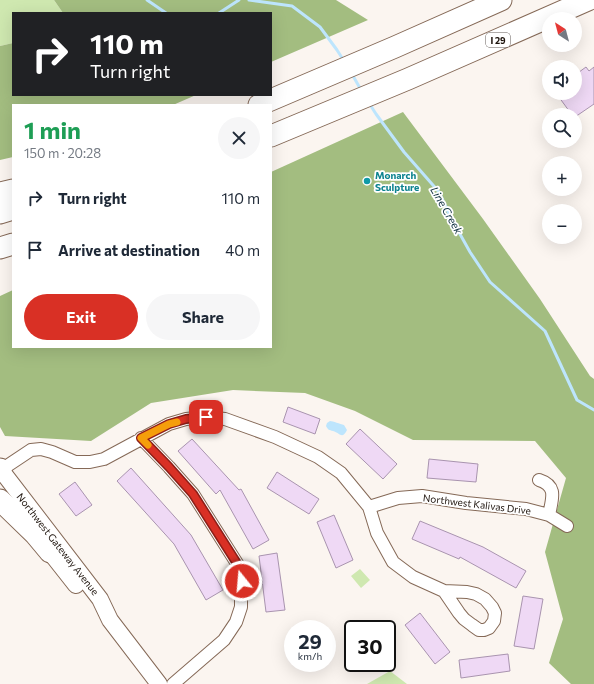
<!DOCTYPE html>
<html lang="en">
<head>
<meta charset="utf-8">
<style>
	:root { --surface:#fff; --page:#f6f6f7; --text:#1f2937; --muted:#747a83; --accent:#d93025 }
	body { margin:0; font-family:Commissioner,sans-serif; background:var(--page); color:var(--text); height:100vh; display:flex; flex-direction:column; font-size:15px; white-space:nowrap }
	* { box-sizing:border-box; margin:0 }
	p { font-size:13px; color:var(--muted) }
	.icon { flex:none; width:22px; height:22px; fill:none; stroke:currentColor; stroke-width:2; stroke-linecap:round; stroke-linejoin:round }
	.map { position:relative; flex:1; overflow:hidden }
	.drawer { position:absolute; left:12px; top:104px; width:260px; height:244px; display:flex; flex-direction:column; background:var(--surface); border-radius:0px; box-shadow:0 4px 16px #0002 }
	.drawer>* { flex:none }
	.guide { position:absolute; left:12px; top:12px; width:260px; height:84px; border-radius:0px; box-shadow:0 4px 16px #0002; background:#202124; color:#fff; overflow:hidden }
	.needle { width:26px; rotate:324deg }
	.tools { position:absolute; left:542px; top:12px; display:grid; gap:8px }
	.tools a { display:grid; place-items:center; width:40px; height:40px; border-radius:50%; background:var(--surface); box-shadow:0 4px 16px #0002; font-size:20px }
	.speed { position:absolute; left:284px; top:620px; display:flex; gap:8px; font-size:20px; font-weight:700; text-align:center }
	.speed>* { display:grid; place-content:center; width:52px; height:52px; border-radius:50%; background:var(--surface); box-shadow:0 4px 16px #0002; line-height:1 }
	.speed small { font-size:10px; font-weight:400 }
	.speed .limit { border:2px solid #111; border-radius:6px; background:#fff; color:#111 }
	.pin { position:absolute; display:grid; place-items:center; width:34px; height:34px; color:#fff; margin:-17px; border-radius:8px; box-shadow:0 2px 6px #0006 }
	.me { position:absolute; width:44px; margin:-22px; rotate:343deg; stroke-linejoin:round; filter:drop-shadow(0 0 3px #0008) }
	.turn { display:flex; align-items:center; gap:14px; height:84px; padding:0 12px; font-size:18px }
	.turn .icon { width:52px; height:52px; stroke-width:2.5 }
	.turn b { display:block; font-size:28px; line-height:34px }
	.round { display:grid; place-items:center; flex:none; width:42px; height:42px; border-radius:21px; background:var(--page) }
	.headline { display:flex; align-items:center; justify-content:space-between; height:68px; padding:0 12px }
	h1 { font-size:24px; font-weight:700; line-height:30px; color:#1e9e55 }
	.cta { display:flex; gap:8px; margin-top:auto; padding:8px 12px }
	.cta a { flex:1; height:46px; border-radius:24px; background:var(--accent); color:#fff; font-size:16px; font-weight:700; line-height:46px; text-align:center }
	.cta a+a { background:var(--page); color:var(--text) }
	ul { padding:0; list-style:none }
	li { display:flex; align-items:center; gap:12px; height:52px; padding:0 12px }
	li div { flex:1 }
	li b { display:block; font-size:15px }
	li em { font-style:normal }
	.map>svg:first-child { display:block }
	.green { fill:#cfe8b0 }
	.forest { fill:#a3bd80 }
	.water { fill:#bde5fd }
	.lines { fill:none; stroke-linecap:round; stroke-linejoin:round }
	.stream { stroke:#bde5fd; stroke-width:3 }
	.building { fill:#efd9f5; stroke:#a994af }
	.street-casing { stroke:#856957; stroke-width:14 }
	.secondary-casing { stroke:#856957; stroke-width:18 }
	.highway-casing { stroke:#856957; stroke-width:23 }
	.street { stroke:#fff; stroke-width:12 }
	.secondary { stroke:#fff; stroke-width:16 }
	.highway { stroke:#fff; stroke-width:21 }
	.route-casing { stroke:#8d1f18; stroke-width:10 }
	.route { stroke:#d93025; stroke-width:7 }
	.slow { stroke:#f59e0b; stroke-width:7 }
	.culture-dot { fill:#0f9aa8; stroke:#fff; stroke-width:1.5 }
	.labels { text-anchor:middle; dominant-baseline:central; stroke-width:3.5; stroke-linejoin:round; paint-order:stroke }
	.shield { fill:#fff; stroke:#605954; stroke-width:1 }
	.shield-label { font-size:9px; font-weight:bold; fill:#1c120b }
	.culture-label { font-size:10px; font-weight:bold; fill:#0d838f; stroke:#fff; text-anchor:start }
	.street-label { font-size:10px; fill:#1c120b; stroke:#fff }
	.water-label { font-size:11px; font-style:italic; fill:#133343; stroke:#fff }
</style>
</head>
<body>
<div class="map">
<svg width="594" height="684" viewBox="0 0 594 684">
	<rect width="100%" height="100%" fill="#fbf5f0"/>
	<path class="green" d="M0,0H54L63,13H13V43L0,46Z
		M360,569L370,580L361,588L351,576Z
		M390,671L407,684H367Z"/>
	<path class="forest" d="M54,0H336L368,20L271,62V13H63Z
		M13,43V95H196L173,105H13V157L0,160V46Z
		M403,112L483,219L540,299L590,376L594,379V684H571L549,663L563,619L545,552L566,478L535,441L413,440L355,411L305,393L233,390L151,403L91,441L5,436L0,427V296L13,290V347H271V172Z"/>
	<path class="water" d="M330,421C333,421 340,424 344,425L347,430C342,440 340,433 333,431C329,430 328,430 326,426L327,423Z"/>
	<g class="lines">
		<path class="stream" d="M147,0L166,13
			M249,0L292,6L320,27L337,50L344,61
			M219,13L239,0
			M352,74L361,90
			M369,103L376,114L404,152L439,192L451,218L470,252L490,282L545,331L577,400L594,410"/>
	</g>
	<path class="building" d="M586,67L589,71L594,67V104L575,117V115H572L556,93H575V75Z
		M288,407L320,419L315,434L283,422Z
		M360,429L397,464L383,479L346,444Z
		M192,439L239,490L241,489L269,540L253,549L220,490L216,494L178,451Z
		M429,459L478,464L476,482L427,478Z
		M131,468L191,535L223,590L206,600L174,544L117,481Z
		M277,472L319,499L309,514L267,488Z
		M75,482L92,505L76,516L59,494Z
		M334,515L353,560L336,568L317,522Z
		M420,521L483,547L526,571L516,588L460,557L459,559L412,539Z
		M277,553L285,610L266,612L259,556Z
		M523,596L543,599L534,649L514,646Z
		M420,613L450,652L435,664L405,625Z
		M508,654L510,671L461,678L459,660Z"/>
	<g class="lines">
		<g class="street-casing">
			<path id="street" d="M141,438L169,467L193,494L238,565L241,581V607L236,622L224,640L173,684
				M1,470L31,450L41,449L52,452L75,462H90L104,459L169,424L186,419L206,417L225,419L275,437L318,457L341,473L369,507L377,533L393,562L413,577L444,591L459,613L464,619L472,625L479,630H484L489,628L494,621L495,613L492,607L485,599L476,594L467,592L444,591
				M539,480C558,486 552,499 549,515
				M369,507L398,498L422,496L466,503L526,509L549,515L567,526"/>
		</g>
		<g class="secondary-casing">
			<path id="secondary" d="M1,470L100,599L110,620L159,684
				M50,552L76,585"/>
		</g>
		<g class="highway-casing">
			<path id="highway" d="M259,105L395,47L501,0
				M271,136L408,79L588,0
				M0,193L13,190
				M0,213L13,209
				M0,248L13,244
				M0,469L1,470
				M0,500L35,534L50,552"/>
		</g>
		<use href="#street" class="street"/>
		<use href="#secondary" class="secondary"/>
		<use href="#highway" class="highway"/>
	</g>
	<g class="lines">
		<g class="route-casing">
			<path id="route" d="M206,417L186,419L169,424L141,438L169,467L193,494L238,565L242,581"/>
		</g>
		<use href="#route" class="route"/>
		<path class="slow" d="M148,445L141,438L169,424L177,422"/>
	</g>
	<circle class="culture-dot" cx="367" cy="181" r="4"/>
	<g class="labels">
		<rect class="shield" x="486" y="33" width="24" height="14" rx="3"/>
		<g class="shield-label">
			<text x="498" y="40">I 29</text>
		</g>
		<g class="culture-label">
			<text x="375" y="175">Monarch<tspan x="375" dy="12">Sculpture</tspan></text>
		</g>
		<g class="street-label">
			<text transform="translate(477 504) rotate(7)">Northwest Kalivas Drive</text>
			<text transform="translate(58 544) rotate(52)">Northwest Gateway Avenue</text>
		</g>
		<g class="water-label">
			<text transform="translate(447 210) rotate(60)">Line Creek</text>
		</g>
	</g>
</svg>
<div class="tools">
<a><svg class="needle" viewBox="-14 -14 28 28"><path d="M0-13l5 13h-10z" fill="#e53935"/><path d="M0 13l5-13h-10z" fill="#747a83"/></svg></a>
<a><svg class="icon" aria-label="sound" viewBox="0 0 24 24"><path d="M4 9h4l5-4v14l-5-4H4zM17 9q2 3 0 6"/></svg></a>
<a><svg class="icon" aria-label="search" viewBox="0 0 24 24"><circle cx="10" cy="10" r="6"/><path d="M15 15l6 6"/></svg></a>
<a>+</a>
<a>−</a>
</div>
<div class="speed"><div>29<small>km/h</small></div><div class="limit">30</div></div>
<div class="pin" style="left:206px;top:417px;background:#d93025"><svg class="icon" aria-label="arrive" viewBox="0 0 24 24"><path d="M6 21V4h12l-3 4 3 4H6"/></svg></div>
<svg class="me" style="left:242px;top:581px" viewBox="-20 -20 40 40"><circle r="17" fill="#d93025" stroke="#fff" stroke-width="3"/><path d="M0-11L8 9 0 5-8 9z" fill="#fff"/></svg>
<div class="guide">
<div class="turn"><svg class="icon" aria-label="right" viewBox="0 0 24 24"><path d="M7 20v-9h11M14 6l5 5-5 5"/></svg><div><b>110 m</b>Turn right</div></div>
</div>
<section class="drawer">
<div class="headline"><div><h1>1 min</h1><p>150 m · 20:28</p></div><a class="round"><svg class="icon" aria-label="close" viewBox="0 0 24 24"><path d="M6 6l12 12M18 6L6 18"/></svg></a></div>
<ul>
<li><svg class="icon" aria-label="right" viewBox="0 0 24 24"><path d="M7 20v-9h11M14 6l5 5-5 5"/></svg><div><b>Turn right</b></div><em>110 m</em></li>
<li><svg class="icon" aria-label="arrive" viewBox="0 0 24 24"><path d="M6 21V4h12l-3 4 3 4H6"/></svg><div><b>Arrive at destination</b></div><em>40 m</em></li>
</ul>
<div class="cta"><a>Exit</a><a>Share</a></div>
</section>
</div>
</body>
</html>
